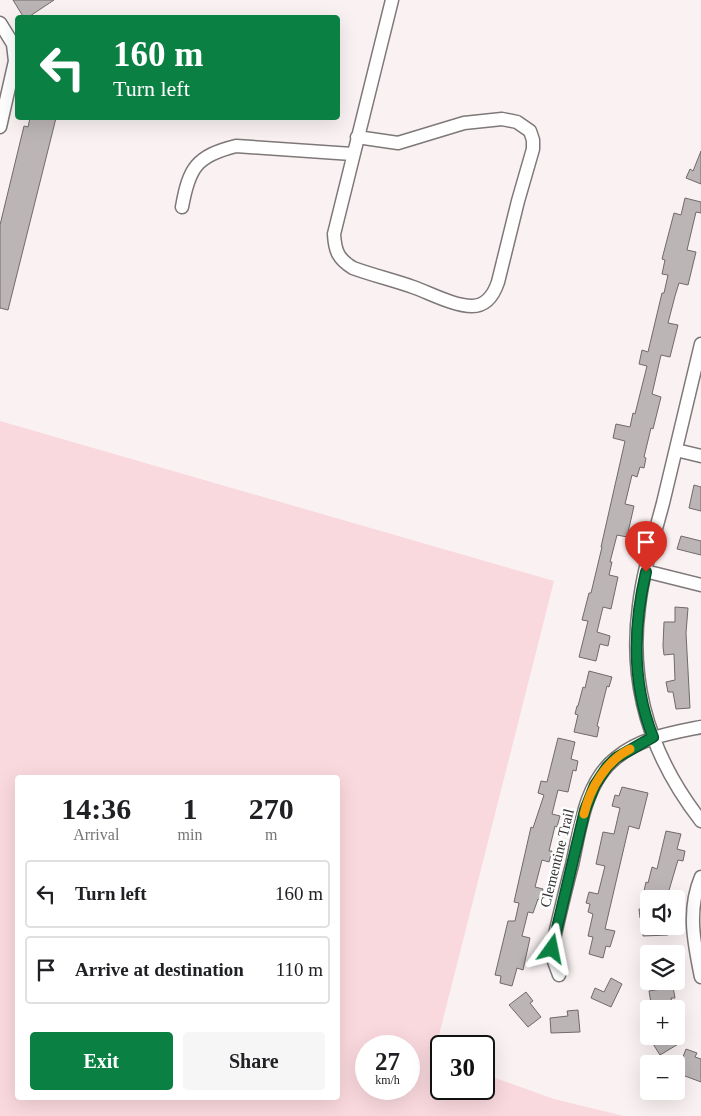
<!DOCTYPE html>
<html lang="en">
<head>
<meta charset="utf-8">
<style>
	:root { --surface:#fff; --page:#f6f6f6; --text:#202124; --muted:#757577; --line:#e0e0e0; --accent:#0b8043 }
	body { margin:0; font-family:"Times New Roman",serif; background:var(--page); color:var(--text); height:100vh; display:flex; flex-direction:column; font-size:19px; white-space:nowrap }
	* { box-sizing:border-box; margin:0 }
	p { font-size:16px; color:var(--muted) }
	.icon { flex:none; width:28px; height:28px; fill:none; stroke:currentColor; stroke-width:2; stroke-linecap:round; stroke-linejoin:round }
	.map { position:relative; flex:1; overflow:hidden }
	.sheet { position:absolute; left:15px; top:775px; width:325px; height:325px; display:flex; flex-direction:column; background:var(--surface); border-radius:5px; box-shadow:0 5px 20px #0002 }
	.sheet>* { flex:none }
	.hud { position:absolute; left:15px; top:15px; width:325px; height:105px; border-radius:5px; box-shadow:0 5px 20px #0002; background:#0b8043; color:#fff; overflow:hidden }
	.buttons { position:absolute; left:640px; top:890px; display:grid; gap:10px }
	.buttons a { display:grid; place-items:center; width:45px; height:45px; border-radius:5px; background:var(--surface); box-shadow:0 5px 20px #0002; font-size:25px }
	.speed { position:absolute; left:355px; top:1035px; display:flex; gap:10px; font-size:25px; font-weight:700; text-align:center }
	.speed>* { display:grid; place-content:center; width:65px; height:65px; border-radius:50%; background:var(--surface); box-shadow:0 5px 20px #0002; line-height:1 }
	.speed small { font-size:12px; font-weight:400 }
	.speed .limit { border:2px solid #111; border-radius:8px; background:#fff; color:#111 }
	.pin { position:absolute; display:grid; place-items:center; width:42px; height:42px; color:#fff; margin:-51px -21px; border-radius:50% 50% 50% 0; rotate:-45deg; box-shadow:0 0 5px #0007 }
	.pin .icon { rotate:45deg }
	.me { position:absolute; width:55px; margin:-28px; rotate:12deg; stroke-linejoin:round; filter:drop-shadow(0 0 4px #0008) }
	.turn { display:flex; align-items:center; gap:18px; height:105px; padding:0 15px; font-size:22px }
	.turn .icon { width:65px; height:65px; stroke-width:2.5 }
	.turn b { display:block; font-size:35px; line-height:42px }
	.eta { display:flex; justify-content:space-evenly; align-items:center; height:85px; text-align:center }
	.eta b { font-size:30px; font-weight:700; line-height:35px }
	.primary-button { display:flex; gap:10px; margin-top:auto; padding:10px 15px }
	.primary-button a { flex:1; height:58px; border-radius:5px; background:var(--accent); color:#fff; font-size:20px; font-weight:700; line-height:58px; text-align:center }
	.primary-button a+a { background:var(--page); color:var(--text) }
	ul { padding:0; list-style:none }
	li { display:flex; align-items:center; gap:15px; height:68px; margin:0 10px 8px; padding:0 5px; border:2px solid var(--line); border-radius:5px }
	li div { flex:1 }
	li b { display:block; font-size:19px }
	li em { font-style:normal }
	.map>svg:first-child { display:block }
	.green { fill:#fad9de; fill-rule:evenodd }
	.building { fill:#bbb5b6; stroke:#706a6b }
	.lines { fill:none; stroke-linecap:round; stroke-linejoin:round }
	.minor-casing { stroke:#7e7879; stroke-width:15 }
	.minor { stroke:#fff; stroke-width:12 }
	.route-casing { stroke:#07532c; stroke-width:12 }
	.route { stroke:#0b8043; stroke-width:9 }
	.slow { stroke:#f59e0b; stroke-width:9 }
	.labels { text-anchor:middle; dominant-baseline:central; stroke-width:5; stroke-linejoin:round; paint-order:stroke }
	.street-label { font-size:15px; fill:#353233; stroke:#fff }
</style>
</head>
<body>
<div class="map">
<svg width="701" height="1116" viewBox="0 0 701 1116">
	<rect width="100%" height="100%" fill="#f9f1f2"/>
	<path class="green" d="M0,421L554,581L433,1059L441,1061V1089H484V1074L554,1099L624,1116H0ZM18,778H338V1098H18ZM366,1046H409V1089H366Z"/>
	<path class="building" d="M13,0H54L27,18H24Z
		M30,118H56L8,310L0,308V225L24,126L28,127Z
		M701,151V184L686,178L690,169L693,171Z
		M685,198L701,202V213L696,212L687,250L696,252L688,285L679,283L675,296L668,323L678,325L670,357L661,355L652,394L661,397L653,429L651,428L644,457L646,458L644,468L640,467L637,477L632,475L625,504L634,506L627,537L617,535L610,562H612L609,575L618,577L611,609L603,607L597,632L610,636L608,646L600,644L596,661L579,657L588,621L582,620L589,593H591L602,547H601L625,441L613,438L616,424L630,427L633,413L635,414L647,366L639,364L642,350L648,352L662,293H664L668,275L662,274L665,260L662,259L674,213L681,215Z
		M694,485L701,487V511L689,508Z
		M681,536L701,541V555L677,549Z
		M675,607L688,608L686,633L690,708L676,709L673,692H668L666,682L675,680L674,654L664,655L663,646L664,622H675Z
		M589,671L612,677L609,687L607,686L597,726L599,727L597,737L574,732L578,715L575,714L577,706H578L583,687L585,688Z
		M558,738L575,742L571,759L578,761L576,771L573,770L568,792L558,790L552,814L560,816L557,827L555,826L549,851H552L549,862L542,860L535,887L543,889L540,900L538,899L533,913L528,912L522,936L530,938L523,970L517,968L512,986L500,983L501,976L495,975L508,921H515L519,903L514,902L531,827L533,828L544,795L538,793L541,781L547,782Z
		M622,787L648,793L639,829L629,826L605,929L615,931L610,947L606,946L603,958L589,954L593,937L588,936L593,914L588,912L590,904L586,903L589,892L598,894L605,866L596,864L603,832L614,834L620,808L612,806L615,795L619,796Z
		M666,831L681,834L677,849L685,851L683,861L678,860L667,897L644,891L646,882L648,883L652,867L657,869Z
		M639,909H649V918H640Z
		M643,926H668V935L643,936Z
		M611,978L622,984L611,1007L591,998L595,988L604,992Z
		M673,987L675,998H671L673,1008L652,1009L649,991Z
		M526,992L533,1001L530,1003L541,1017L528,1027L509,1005Z
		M578,1010L580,1032L551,1033L550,1018L568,1016L567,1011Z
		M648,1036H676L680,1043L660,1055Z
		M686,1049L697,1053L695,1057L701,1059V1082L677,1073Z"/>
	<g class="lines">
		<g class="minor-casing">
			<path id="minor" d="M0,23L13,44L15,61L0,127
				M357,137L398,143L464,123L502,119L517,122L530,131L533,140V149L518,201L498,282C494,294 487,306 472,306C454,306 430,293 413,287C393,280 372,275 353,268C338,259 335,251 334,234L392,0
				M182,207C189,168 196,156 236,146L352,154
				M701,344C688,397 676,450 663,503C654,537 643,571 639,606C628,686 652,758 701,821
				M676,450L701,456
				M645,571L701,585
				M701,877C687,910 694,943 701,977
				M559,975L552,956L553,943C559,917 565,891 572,865C580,829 585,782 616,758C640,738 671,733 701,727"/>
		</g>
		<use href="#minor" class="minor"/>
	</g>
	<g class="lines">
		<g class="route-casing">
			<path id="route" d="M552,949L585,810L595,785L607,767L616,758L653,737C632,684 633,627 646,572"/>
		</g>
		<use href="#route" class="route"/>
		<path class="slow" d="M584,814C590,788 606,761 630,749"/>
	</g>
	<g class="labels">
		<g class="street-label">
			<text transform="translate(557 858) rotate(-76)">Clementine Trail</text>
		</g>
	</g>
</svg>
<div class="buttons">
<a><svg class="icon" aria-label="sound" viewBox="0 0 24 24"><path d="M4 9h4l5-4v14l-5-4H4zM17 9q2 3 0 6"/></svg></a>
<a><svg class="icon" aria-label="layers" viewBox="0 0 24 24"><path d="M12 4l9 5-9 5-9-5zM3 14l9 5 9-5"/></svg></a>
<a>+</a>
<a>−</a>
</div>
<div class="speed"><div>27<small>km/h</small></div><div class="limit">30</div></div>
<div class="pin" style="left:646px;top:572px;background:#d93025"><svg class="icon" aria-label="arrive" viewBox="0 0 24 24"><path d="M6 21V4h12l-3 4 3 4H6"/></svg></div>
<svg class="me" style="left:552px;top:949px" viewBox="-20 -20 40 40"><path d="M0-17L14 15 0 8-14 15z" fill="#0b8043" stroke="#fff" stroke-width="4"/></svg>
<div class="hud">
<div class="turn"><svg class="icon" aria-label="left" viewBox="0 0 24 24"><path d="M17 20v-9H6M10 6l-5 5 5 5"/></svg><div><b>160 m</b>Turn left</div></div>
</div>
<section class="sheet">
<div class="eta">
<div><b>14:36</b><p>Arrival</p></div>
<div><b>1</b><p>min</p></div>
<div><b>270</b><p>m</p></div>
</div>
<ul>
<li><svg class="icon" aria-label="left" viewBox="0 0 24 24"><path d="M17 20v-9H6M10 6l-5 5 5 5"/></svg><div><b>Turn left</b></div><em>160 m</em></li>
<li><svg class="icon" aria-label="arrive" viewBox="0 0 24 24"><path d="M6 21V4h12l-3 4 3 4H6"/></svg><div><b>Arrive at destination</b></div><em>110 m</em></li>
</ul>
<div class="primary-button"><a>Exit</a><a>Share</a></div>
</section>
</div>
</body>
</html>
